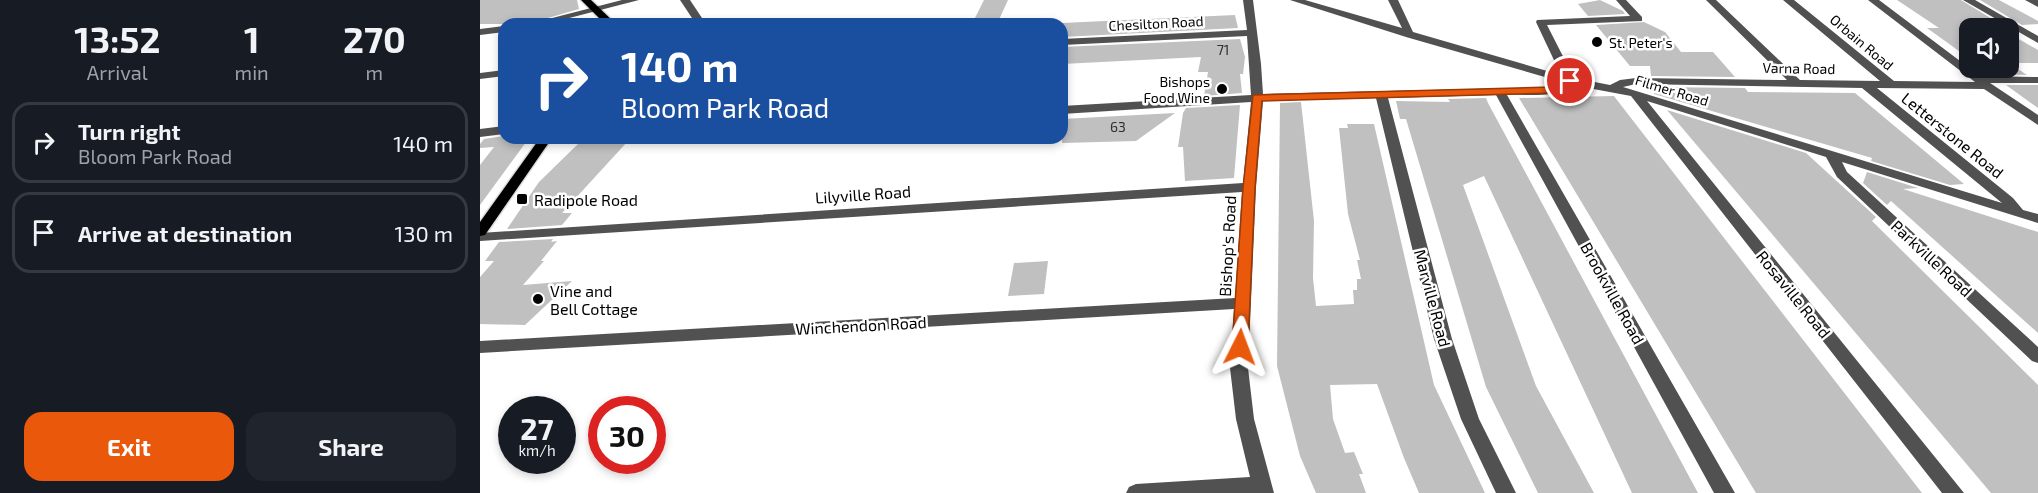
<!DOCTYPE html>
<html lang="en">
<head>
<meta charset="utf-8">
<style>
	:root { --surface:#171b24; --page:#20242c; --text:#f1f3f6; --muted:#9ea1a6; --line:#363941; --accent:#ea580c }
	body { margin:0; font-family:"Exo 2",sans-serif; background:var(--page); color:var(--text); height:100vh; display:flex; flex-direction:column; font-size:22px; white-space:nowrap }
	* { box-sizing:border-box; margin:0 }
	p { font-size:20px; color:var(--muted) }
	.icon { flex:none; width:33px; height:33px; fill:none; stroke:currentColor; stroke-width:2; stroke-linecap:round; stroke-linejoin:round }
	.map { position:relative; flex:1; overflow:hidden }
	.sheet { display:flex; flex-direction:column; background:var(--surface); width:480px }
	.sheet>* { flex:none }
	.hud { position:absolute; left:18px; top:18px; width:570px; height:126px; border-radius:18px; box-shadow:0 3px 9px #0003; background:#1a4fa0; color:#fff; overflow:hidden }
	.fabs { position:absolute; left:1479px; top:18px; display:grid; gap:12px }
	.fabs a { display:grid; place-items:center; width:60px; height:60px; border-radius:12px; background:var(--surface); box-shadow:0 3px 9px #0003; font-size:30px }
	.speed { position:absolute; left:18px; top:396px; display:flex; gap:12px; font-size:30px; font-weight:700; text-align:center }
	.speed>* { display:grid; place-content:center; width:78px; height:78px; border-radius:50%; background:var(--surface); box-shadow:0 3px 9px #0003; line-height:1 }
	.speed small { font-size:15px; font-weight:400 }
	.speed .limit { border:9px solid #d22; background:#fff; color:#111 }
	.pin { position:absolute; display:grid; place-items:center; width:51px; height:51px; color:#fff; margin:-26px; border:3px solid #fff; border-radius:50%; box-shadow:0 2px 6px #0007 }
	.me { position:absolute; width:66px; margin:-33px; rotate:3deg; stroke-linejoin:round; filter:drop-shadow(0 0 4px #0008) }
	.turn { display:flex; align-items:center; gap:21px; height:126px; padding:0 24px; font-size:27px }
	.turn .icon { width:78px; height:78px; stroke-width:2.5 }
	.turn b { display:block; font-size:42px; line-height:51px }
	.eta { display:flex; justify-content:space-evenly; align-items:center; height:102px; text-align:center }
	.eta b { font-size:36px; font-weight:700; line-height:42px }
	.primary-button { display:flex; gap:12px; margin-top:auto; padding:12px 24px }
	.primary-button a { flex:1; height:69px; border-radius:18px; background:var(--accent); color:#fff; font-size:24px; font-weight:700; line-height:69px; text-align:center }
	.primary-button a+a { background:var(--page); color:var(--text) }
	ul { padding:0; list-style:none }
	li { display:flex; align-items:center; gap:18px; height:81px; margin:0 12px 9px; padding:0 12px; border:3px solid var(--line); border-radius:18px }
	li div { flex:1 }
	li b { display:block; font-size:22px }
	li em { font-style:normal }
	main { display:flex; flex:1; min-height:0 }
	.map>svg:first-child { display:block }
	.building { fill:#c0c0c0 }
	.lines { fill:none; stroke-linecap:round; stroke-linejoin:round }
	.major-casing { stroke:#dbdbdb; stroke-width:3 }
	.minor { fill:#515151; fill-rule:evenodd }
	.major { fill:#000; fill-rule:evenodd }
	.route { fill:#ea580c; stroke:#983908; stroke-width:1.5 }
	.poi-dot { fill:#000; stroke:#fff; stroke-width:2 }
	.labels { text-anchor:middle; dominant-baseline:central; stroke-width:5; stroke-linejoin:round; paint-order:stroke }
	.far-street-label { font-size:14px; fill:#000; stroke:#fff }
	.far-poi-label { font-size:14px; fill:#000; stroke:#fff; text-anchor:start }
	.number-label { font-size:14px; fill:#303030 }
	.street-label { font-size:16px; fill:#000; stroke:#fff }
	.poi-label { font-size:16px; fill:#000; stroke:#fff; text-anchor:start }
</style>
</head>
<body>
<main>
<section class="sheet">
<div class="eta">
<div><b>13:52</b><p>Arrival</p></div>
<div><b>1</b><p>min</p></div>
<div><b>270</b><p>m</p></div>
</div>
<ul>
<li><svg class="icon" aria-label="right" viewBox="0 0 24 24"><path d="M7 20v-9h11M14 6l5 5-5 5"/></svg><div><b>Turn right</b><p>Bloom Park Road</p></div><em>140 m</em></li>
<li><svg class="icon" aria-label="arrive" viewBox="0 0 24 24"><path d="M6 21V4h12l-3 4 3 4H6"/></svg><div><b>Arrive at destination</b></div><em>130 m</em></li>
</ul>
<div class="primary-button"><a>Exit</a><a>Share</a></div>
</section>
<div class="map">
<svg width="1558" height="493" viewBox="0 0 1558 493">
	<rect width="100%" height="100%" fill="#fff"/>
	<path class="building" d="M0,0H97L99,9L47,24H0Z
		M504,0H528L517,24H492Z
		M1120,0L1143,11L1145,14L1108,16L1098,4Z
		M1417,0H1481L1522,25H1515L1521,28H1490V59L1447,28H1459Z
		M1500,0H1519L1558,21V24L1542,25Z
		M755,15L758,28L582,37V23Z
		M1164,22L1185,32L1201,52H1233L1255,77L1171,76L1170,66H1150L1116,25Z
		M1528,33L1558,50V63H1529L1547,75L1510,74L1501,68H1528Z
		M760,39L765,57L763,74H760L762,93L724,96L728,72H718L721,57L582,64V47Z
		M1526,85H1558V108Z
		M1173,87L1265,88L1268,92L1375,93L1484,184L1470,185L1391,161L1392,158L1174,94Z
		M1134,96L1137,100L1442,493H1276L1039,98Z
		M1006,98L1008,103L1218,493H1152L1004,176L983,185L1056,386L1114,493H1058L1006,387L926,119H920L916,101L970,102L968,99Z
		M821,102L834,221L833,278L836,306L874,304L873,290H877V279H881L877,260H880L868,214L859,128H868L867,124H894L954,385L1005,493H939L924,458L897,384L850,385L853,419L865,453L874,452L883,474H879L886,493H836L820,456L797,366L800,103Z
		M760,105L754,178L705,181L703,147H698L703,113L706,108Z
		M1187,110L1326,153L1396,217L1392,221L1558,385V493H1511Z
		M695,113L656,141L582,143V119Z
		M24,136L49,138L0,205V165L14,147L0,148V144L4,139Z
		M148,141L82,213H92L82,225L27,229L59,182L98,144Z
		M1387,172L1438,188L1423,189L1558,232V333L1411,201L1407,205L1383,183Z
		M73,239L71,242L77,241L61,261H64L43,285L92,281L45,325L0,324V277L14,261H5L19,242Z
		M568,261L564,294L528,296L534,263Z"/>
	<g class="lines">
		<g class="major-casing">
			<path id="major" d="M101,0H111L136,24H125Z
				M60,138H72L5,235L0,236V222Z"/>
		</g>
		<path class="minor" d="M142,0H159L66,24H49Z
			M200,0H210L226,24H216Z
			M763,0H773L781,64L783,94L1072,87L1082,82L926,37L810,0H825L922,28L908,0H918L933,32L1081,75L1056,22L1057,20L1150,16L1136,0H1146L1162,17V21L1067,25L1094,78L1130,85L1140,80L1156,78L1307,80L1226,0H1236L1320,80L1400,81L1303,0H1314L1414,81L1495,82L1388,0H1399L1500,76L1558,77V83H1510L1558,115V125L1504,89L1397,88L1533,198L1543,210L1558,214V223L1362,162L1367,172L1558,347V363L1552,361L1357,177L1346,157L1167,101L1484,493H1462L1151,96L1092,85C1076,99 1047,94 1027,95L1255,493H1234L1016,95L908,98L972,339L999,419L1036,493H1016L981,419L954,339L896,98L783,101L776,187L768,368L774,419L794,493H646L649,487L656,484L770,477L756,419L750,368L754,309L0,353V341L755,298L762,192L0,241V233L763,183L771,102L582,114V106L771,95L767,36L582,45V39L767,30ZM1156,84L1382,88L1522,203L1143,87Z
			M1483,0H1495L1558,36V43Z
			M1545,0H1558V7Z
			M24,26V32L0,35V29Z
			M24,70V76L0,79V73Z
			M24,126V134L0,137V129Z
			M59,138H85C80,144 68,143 61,142Z"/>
		<use href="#major" class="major"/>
	</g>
	<path class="route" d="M1090,78L1095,81C1089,89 1082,91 1072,93L782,101L775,188L768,347L765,351H754L752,347L763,188L773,95L1071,87Z"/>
	<g class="poi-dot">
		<circle cx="1117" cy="42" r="6"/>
		<circle cx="742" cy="89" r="6"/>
		<rect x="36" y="193" width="12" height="12" rx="3"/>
		<circle cx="58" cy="299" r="6"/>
	</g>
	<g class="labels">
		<g class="far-street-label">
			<text transform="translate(676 23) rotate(-3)">Chesilton Road</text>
			<text transform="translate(1382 42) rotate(40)">Orbain Road</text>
			<text transform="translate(1319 68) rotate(1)">Varna Road</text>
			<text transform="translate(1192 90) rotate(17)">Filmer Road</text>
		</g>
		<g class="far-poi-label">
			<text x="1129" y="42">St. Peter's</text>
			<text x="730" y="81" text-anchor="end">Bishops<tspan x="730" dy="16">Food Wine</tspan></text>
		</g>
		<g class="number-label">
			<text x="743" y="49">71</text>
			<text x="638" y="126">63</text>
		</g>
		<g class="street-label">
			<text transform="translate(1473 135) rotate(39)">Letterstone Road</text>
			<text transform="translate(383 194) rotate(-4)">Lilyville Road</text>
			<text transform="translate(747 246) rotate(-87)">Bishop's Road</text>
			<text transform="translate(1452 258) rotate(43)">Parkville Road</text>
			<text transform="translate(1133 293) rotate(61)">Brookville Road</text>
			<text transform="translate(1314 294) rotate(51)">Rosaville Road</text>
			<text transform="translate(953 298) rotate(75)">Marville Road</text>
			<text transform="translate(381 325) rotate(-3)">Winchendon Road</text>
		</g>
		<g class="poi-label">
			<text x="54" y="199">Radipole Road</text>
			<text x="70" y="290">Vine and<tspan x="70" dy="18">Bell Cottage</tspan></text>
		</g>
	</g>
</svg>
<div class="fabs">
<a><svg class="icon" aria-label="sound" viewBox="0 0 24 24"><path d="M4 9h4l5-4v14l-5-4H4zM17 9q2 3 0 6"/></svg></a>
</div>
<div class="speed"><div>27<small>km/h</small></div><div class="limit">30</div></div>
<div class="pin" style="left:1090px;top:81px;background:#d93025"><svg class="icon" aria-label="arrive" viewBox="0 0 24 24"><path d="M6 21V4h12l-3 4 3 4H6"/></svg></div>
<svg class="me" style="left:760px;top:347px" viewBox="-20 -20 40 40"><path d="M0-17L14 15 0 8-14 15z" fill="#ea580c" stroke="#fff" stroke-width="4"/></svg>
<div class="hud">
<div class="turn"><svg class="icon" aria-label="right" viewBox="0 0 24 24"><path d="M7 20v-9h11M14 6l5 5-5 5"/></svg><div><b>140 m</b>Bloom Park Road</div></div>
</div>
</div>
</main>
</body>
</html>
